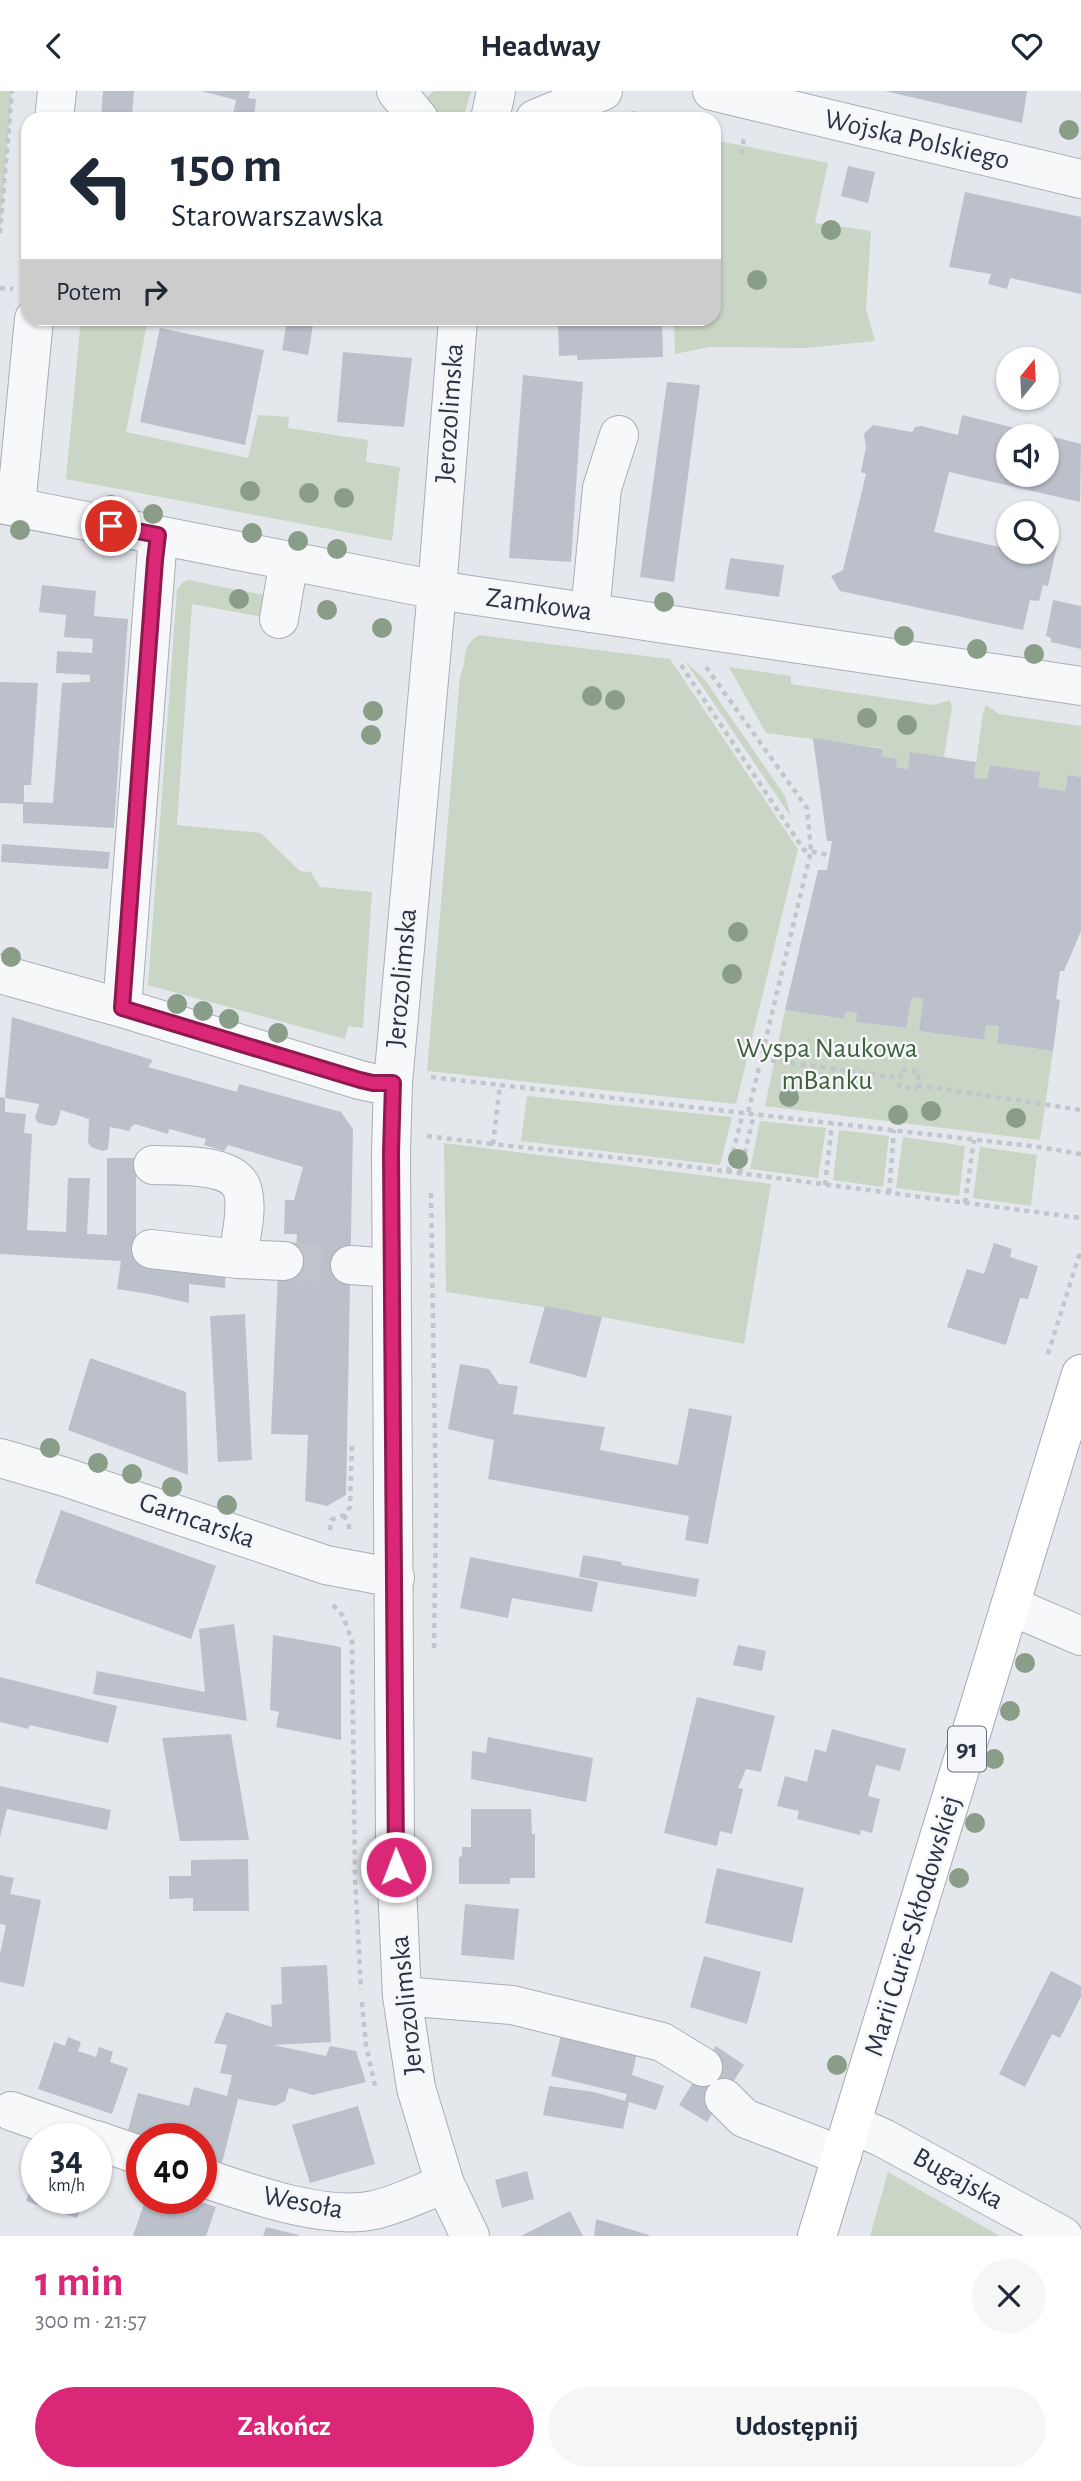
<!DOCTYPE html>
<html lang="pl">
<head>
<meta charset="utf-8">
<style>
	:root { --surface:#fff; --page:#f6f6f7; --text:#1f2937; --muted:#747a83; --accent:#db2777 }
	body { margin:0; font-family:"Alegreya Sans",sans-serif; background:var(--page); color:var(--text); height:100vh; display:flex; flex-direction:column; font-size:26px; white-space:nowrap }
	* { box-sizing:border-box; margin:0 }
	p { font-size:23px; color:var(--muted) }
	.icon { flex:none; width:38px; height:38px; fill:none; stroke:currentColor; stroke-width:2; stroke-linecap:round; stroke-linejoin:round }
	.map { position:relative; height:2145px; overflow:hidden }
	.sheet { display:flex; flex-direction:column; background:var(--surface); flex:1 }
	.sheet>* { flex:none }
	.banner { position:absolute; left:21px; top:21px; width:700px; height:214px; border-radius:21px; box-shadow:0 2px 5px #0004; background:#fff; color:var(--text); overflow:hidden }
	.needle { width:46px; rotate:18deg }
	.controls { position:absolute; left:996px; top:256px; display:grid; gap:14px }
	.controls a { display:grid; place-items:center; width:63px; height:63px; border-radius:50%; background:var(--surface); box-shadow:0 2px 5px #0004; font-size:35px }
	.speed { position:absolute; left:21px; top:2032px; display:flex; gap:14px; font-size:35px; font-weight:700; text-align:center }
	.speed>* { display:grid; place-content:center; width:91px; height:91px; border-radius:50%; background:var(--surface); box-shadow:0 2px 5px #0004; line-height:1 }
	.speed small { font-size:18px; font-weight:400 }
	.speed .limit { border:10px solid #d22; background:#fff; color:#111 }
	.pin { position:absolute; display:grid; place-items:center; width:60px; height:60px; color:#fff; margin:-30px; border:4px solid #fff; border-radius:50%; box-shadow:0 2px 7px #0007 }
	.me { position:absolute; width:77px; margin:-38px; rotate:359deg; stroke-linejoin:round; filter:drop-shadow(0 0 5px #0008) }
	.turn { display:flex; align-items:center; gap:24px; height:147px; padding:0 35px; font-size:32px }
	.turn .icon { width:91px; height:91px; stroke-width:2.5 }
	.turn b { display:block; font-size:49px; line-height:60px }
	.then { display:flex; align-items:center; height:66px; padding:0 35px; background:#0003; gap:14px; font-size:26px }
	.round { display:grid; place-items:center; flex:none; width:74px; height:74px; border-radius:37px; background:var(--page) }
	.head { display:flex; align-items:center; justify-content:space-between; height:119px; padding:0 35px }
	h1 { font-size:42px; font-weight:700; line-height:52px; color:var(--accent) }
	.button { display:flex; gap:14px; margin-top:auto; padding:14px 35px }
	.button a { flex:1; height:80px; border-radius:42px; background:var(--accent); color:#fff; font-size:28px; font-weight:700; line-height:80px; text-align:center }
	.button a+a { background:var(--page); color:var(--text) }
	header { display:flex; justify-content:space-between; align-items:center; height:91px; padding:0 35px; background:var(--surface); font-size:32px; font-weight:700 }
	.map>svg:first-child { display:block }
	.green { fill:#c9d6c5 }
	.building { fill:#bbc0ca }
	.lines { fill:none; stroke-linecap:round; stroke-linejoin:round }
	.minor-tunnel { stroke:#bfc3cb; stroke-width:38; stroke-dasharray:38 19; stroke-linecap:butt }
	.minor-casing { stroke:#a9aeb7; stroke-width:40 }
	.major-casing { stroke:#a3abb8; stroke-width:40 }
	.path { stroke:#c2c5cb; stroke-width:4.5; stroke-dasharray:5 5; stroke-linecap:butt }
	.minor { stroke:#f7f8fa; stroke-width:38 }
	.major { stroke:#fff; stroke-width:38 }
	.tree { fill:#899d89 }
	.route-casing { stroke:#8e194d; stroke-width:18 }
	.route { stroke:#db2777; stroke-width:12 }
	.labels { text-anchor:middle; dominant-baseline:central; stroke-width:5; stroke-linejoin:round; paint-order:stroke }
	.shield { fill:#f4f6f9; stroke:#676e7b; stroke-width:2 }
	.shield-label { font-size:26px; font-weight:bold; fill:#2b3445 }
	.street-label { font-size:28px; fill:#2b3445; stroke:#f4f6f9 }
	.park-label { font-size:28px; fill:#3f6138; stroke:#f4f6f9 }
</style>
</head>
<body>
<header><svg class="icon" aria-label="back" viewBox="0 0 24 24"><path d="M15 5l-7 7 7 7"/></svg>Headway<svg class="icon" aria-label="heart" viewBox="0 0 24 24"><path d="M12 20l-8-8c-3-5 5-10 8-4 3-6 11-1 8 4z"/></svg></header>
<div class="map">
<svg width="1081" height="2145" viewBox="0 0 1081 2145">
	<rect width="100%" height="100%" fill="#e4e7ec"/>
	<path class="green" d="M0,0H12L0,142Z
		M434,0H471L463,28H438L423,10Z
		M714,49L828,72L815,132L871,140L866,218L875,250L806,257L709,256L675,263L674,228H714Z
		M81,228H124L147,233L126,341L248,367L258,324L289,326L288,337L368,349L366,371L400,376L392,450L66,388Z
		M188,489L264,504L263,526L192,513L177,734L261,742L300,780L311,781L320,796L372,801L363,937L348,935L345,948L148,894L177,499L182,492Z
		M479,544L670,568L798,758L736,1013L427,980L460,585C469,568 459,556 479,544Z
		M685,570L705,589L785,705L791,726Z
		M729,576L791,585V593L934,614L950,609L952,617L944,666L910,662L908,678L896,676L897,668L881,665L882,657L766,642Z
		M986,614L999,623L1081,635V686L1068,684L1065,700L1038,696L1039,681L990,674L987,688L974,687L983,621Z
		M912,906L923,908L919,940L983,949L986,934L999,935L997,952L1053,960L1040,1049L765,1015L785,919L843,928L846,920L857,922V931L906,937Z
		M527,1005L732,1026L720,1074L521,1050Z
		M760,1030L826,1037L818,1087L750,1078Z
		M839,1039L889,1045L883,1096L833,1089Z
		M903,1046L965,1055L959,1105L896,1097Z
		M444,1052L771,1093L744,1253L576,1221L446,1201Z
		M980,1056L1037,1064L1031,1115L973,1107Z
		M888,2081L1000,2145H870Z"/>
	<path class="building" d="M103,0H134L132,25L140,28H101Z
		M201,0H250L248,7L256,8L254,28H232L236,9Z
		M885,0H1027L1022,32Z
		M848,75L875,81L868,112L841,105Z
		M965,101L1081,126V203L1010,187L1007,198L988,193L991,183L949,176Z
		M558,228H662L663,266L577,269V264L559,265Z
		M287,229L313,234L308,264L282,259Z
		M160,237L264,259L245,354L140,331Z
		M343,261L412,267L404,336L337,331Z
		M523,284L583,291L571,471L509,467Z
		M667,291L700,294L674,491L640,486Z
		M962,324L1044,344L1008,345V383H1046V344L1081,353L1080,411L949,381L934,441L1008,458V460L1034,464L1035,460H1046V446L1053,449L1057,455L1048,495L1043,494L1039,510L1030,509L1023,539L840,500L831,485L843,479L866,383L861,381L866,356L864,343L873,334L912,341L915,336L921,335L958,344Z
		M730,467L784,474L779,506L725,498Z
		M42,494L96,500L94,525L128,528L114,737L23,732V713L0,712V591L38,592L31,694H24V711L53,712L62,592L90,591V584L56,582L57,560L92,562L93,548L64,546L66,524L39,521Z
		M1053,509L1081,515V558L1051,551V547L1046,545Z
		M813,647L883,658L881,665L897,668L896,676L908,678L910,661L976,671L974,687L987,688L990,674L1040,681L1038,696L1065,700L1068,684L1081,686V840L1064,880H1060L1056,908L1060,909L1053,960L997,952L999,935L986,934L984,949L919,940L923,908L912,906L906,937L856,931L857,922L846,920L844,928L785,919L818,779H827L832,750H827Z
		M2,753L110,761L108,778L1,771Z
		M12,926L153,969L148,976L237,1001L239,993L341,1021L353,1038L346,1404L327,1415L305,1410L308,1344L271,1343L278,1183L296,1158L297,1143H284L285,1109H294L303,1076L228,1054L224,1060L204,1054L206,1048L169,1038L168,1043L135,1033L131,1036L130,1040L110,1036L108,1058L103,1060L91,1056L88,1051L89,1028L61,1019L57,1033L53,1035L38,1032L35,1027L39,1013L5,1007Z
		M0,1006L5,1007V1021L26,1023L24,1042L32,1043L27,1139L66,1141L68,1087H90L87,1143L107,1144V1067H136V1170L226,1178L225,1197L189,1193V1212L149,1203L117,1198L121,1170L0,1163Z
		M994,1152L1012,1158L1010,1166L1038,1175L1028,1208L1020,1207L1006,1254L947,1236L967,1178L984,1183Z
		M545,1215L602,1226L586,1287L529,1272Z
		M245,1223L252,1369L218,1371L210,1225Z
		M90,1267L186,1301L188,1384L68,1339Z
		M460,1273L489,1278L499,1293L518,1295L513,1323L605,1336L600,1359L678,1374L689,1317L732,1325L708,1453L685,1449L689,1425L488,1388L494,1349L448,1338Z
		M61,1419L216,1475L191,1548L35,1492Z
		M583,1464L622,1471L621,1474L699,1488L696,1506L579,1486Z
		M470,1466L598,1491L592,1521L512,1507L508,1527L460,1517Z
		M234,1533L247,1630L93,1603L97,1580L205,1601L199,1538Z
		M273,1544L341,1556V1649L276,1636L279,1621L270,1619Z
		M738,1554L766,1560L762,1580L733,1574Z
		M0,1586L117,1615L108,1652L30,1634L28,1638L0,1631Z
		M697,1606L775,1625L761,1681L746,1678L738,1697L743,1698L732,1743L720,1740L717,1755L664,1742Z
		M832,1638L906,1658L900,1680L876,1674L868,1705L880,1708L872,1742L861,1739L860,1744L797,1728L799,1720L777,1715L785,1685L807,1691L815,1658L826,1661Z
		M231,1643L249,1749L180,1750L162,1647Z
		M488,1646L593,1667L586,1711L471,1688L472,1660L486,1662Z
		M0,1695L111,1719L107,1739L7,1718L0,1746Z
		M471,1718H531L532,1743H535V1787H510V1793H459V1766L462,1765V1756H471Z
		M248,1768L249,1820H193V1807L169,1808V1785H191V1769Z
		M717,1777L804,1797L792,1852L705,1832Z
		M0,1784L14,1787L10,1803L41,1809L24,1896L0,1891V1864L6,1834L0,1833Z
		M465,1813L519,1818L514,1869L461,1864Z
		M704,1865L761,1881L747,1933L690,1916Z
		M327,1874L331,1951L273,1954L326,1965L330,1955L356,1960L366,1991L313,2004L289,1997L285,2010L275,2015L238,2008L222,2072L201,2067V2048L126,2047L138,2002L189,2015L194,1996L227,2005L232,1984L220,1982L227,1954L214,1952L226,1921L272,1936L271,1914L282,1913L281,1876Z
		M1051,1880L1081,1895V1906L1060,1947L1052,1943L1025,1996L999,1983Z
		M562,1940L638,1957L632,1984L664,1995L656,2019L629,2011L623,2038L543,2024L549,1995L594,2001L625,2010L627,2003L551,1985Z
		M68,1946L81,1951L78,1960L96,1966L99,1956L113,1961L110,1971L128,1977L112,2023L38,1998L54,1951L65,1955Z
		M716,1955L744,1974L707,2031L679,2014Z
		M358,2015L375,2073L310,2092L292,2034Z
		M36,2080L37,2107H84L77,2127L26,2110Z
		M527,2080L534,2108L502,2117L495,2089Z
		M146,2107H189L216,2116L206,2145H133Z
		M570,2120L583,2145H521Z
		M596,2128L649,2144V2145H594Z
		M266,2136L299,2144L298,2145H263Z"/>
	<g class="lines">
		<path class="minor-tunnel" d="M284,1170L350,1174"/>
		<g class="minor-casing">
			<path id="minor" d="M396,0L419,28
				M712,0L1081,88
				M54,28L57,0
				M490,28L496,0
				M535,28L603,0
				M458,228L437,499L393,992L391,1061L395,1751L402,1905L416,1997L445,2093L470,2145
				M0,413L437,499L1081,595
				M16,416L34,228
				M590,522L602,397L619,344
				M279,528L289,469
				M0,883L122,917L360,989L373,992H393
				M122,917L158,445
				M153,1074C177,1075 237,1071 243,1101C248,1121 240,1147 238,1168
				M151,1158L238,1168L284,1170
				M350,1174L392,1177
				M0,1367L65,1386L326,1474L395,1487
				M1011,1515L1081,1545
				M402,1905L512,1914L662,1951L703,1976
				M724,2007L744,2027L842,2065
				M11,2020L91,2048
				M852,2033L883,2047L1063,2145
				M96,2049L142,2065
				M201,2086C248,2102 325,2130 374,2119C398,2114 422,2101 445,2093"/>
		</g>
		<g class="major-casing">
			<path id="major" d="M817,2145L1081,1283"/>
		</g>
		<path class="path" d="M632,22L662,28
			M741,63L744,47
			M0,142L12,0
			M0,197L13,198
			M681,574L804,759L829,764
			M706,576L807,717L811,760L748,1022
			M761,968L900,987
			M902,978L919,981L916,998L899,995Z
			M431,986L500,994
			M917,994L1081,1019
			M427,1045L493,1053
			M1081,1063L1039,1056L500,994L493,1053L655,1071L1081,1127
			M728,1081L743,1022
			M740,1082L754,1023
			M825,1094L832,1032
			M431,1102L436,1415L434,1558
			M889,1102L894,1039
			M965,1112L974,1049
			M1048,1263L1081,1158
			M344,1424L349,1435V1441
			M330,1439L331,1429L344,1424L350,1416L352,1354
			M333,1514L343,1525L352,1550L355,1786L361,1899
			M362,1911L366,1954L375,1995"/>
		<use href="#minor" class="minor"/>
		<use href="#major" class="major"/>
	</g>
	<g class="tree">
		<circle cx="1069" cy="39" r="10"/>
		<circle cx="831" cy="139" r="10"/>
		<circle cx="757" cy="189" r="10"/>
		<circle cx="250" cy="400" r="10"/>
		<circle cx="309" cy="402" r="10"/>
		<circle cx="344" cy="407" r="10"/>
		<circle cx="111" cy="414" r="10"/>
		<circle cx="153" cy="423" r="10"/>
		<circle cx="20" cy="439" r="10"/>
		<circle cx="252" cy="442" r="10"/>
		<circle cx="298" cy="450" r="10"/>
		<circle cx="337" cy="458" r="10"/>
		<circle cx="239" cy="508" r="10"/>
		<circle cx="664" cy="511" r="10"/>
		<circle cx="327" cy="519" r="10"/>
		<circle cx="382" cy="537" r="10"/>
		<circle cx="904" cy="545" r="10"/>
		<circle cx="977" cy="558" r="10"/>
		<circle cx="1034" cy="563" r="10"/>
		<circle cx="592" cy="605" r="10"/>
		<circle cx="615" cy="609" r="10"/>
		<circle cx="373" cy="620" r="10"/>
		<circle cx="867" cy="627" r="10"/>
		<circle cx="907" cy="634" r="10"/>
		<circle cx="371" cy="644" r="10"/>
		<circle cx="738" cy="841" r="10"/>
		<circle cx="11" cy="866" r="10"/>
		<circle cx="732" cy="883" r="10"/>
		<circle cx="177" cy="913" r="10"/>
		<circle cx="203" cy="920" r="10"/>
		<circle cx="229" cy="928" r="10"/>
		<circle cx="278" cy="942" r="10"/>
		<circle cx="789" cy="1006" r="10"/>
		<circle cx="931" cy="1020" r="10"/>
		<circle cx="898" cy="1024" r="10"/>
		<circle cx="1016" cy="1027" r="10"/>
		<circle cx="738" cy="1068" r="10"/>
		<circle cx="50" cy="1357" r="10"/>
		<circle cx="98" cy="1372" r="10"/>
		<circle cx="132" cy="1383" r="10"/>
		<circle cx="172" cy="1396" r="10"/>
		<circle cx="227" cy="1414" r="10"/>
		<circle cx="1025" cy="1572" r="10"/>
		<circle cx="1010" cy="1620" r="10"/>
		<circle cx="994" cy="1668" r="10"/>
		<circle cx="975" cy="1732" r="10"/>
		<circle cx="959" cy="1787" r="10"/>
		<circle cx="837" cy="1974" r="10"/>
	</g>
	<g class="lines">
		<g class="route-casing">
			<path id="route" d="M111,435L158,444L155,469L122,917L360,989L373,992H393L391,1061L396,1776"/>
		</g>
		<use href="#route" class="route"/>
	</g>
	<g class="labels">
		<rect class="shield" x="948" y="1635.5" width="38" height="45" rx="5"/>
		<g class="shield-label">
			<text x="967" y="1658">91</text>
		</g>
		<g class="street-label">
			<text transform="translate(917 49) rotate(13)">Wojska Polskiego</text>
			<text transform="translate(450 322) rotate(-86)">Jerozolimska</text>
			<text transform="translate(539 514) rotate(8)">Zamkowa</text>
			<text transform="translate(402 887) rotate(-85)">Jerozolimska</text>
			<text transform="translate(197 1430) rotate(19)">Garncarska</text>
			<text transform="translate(913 1835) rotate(-73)">Marii Curie-Skłodowskiej</text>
			<text transform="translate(407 1914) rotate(-96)">Jerozolimska</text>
			<text transform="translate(958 2088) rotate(29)">Bugajska</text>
			<text transform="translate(303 2112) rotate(11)">Wesoła</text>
		</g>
		<g class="park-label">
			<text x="827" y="958">Wyspa Naukowa<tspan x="827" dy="32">mBanku</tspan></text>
		</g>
	</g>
</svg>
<div class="controls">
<a><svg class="needle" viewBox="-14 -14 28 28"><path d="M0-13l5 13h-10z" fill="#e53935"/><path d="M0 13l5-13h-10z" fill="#747a83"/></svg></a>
<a><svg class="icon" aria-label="sound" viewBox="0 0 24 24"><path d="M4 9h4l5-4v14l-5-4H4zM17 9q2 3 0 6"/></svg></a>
<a><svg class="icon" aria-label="search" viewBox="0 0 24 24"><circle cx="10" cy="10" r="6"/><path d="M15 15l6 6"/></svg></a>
</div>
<div class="speed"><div>34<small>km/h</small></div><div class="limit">40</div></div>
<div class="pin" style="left:111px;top:435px;background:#d93025"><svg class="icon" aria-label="arrive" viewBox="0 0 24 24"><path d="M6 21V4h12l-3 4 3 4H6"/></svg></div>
<svg class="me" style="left:396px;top:1776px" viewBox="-20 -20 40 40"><circle r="17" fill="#db2777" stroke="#fff" stroke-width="3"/><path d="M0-11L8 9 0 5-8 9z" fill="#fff"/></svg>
<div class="banner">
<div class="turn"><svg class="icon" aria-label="left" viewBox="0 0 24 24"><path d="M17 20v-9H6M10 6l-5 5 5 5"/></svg><div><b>150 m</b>Starowarszawska</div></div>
<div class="then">Potem<svg class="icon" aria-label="right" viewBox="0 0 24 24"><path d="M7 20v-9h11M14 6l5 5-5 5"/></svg></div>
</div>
</div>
<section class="sheet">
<div class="head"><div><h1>1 min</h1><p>300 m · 21:57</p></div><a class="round"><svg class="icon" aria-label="close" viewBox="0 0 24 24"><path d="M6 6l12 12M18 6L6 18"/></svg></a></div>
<div class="button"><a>Zakończ</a><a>Udostępnij</a></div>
</section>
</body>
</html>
